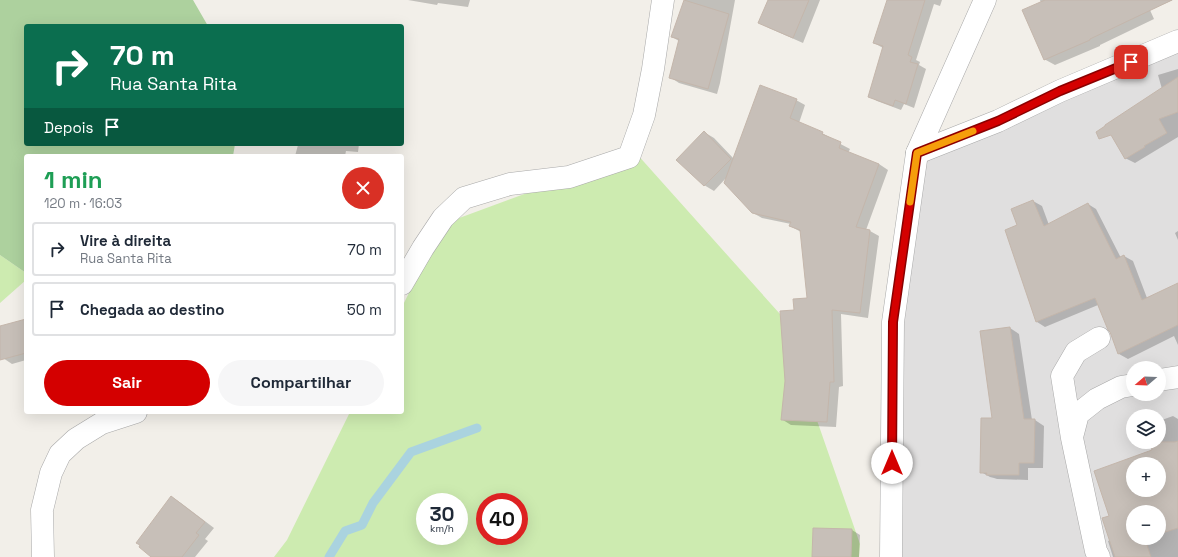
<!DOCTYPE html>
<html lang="pt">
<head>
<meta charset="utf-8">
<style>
	:root { --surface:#fff; --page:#f6f6f7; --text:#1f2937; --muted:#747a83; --line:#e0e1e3; --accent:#d40000 }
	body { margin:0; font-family:"Space Grotesk",sans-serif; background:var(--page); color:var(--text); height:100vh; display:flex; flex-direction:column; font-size:15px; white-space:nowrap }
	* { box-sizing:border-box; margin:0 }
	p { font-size:13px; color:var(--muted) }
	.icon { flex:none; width:22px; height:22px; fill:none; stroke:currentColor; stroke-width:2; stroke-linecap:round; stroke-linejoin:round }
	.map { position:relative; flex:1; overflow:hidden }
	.details { position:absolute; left:24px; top:154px; width:380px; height:260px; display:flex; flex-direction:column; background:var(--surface); border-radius:4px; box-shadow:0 4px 16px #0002 }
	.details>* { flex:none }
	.guide { position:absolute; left:24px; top:24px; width:380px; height:122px; border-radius:4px; box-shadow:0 4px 16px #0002; background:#0b6e4f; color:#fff; overflow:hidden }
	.needle { width:26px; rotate:251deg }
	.tools { position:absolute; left:1126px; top:361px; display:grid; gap:8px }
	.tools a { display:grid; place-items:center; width:40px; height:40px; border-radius:50%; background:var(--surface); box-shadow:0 4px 16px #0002; font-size:20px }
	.speed { position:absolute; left:416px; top:493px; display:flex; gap:8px; font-size:20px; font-weight:700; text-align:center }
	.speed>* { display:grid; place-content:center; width:52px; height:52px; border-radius:50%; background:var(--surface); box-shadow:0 4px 16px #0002; line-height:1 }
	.speed small { font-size:10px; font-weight:400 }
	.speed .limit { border:6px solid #d22; background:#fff; color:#111 }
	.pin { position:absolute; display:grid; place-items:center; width:34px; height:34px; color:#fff; margin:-17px; border-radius:8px; box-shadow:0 2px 6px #0006 }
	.me { position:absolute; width:44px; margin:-22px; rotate:0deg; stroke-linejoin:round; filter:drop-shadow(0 0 3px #0008) }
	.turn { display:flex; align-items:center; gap:14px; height:84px; padding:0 20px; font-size:18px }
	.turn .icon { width:52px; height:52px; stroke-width:2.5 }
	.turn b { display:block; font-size:28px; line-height:34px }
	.then { display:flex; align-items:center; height:38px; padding:0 20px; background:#0003; gap:8px; font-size:15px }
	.round { display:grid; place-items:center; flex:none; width:42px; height:42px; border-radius:21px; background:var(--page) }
	.summary { display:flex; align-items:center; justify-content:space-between; height:68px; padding:0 20px }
	h1 { font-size:24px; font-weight:600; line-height:30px; color:#1e9e55 }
	.action { display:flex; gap:8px; margin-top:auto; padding:8px 20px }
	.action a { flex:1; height:46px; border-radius:24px; background:var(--accent); color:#fff; font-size:16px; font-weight:600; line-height:46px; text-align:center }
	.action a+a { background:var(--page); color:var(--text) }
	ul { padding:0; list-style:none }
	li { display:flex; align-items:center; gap:12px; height:54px; margin:0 8px 6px; padding:0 12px; border:2px solid var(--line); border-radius:4px }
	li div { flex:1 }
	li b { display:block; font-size:15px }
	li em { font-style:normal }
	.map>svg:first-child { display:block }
	.residential { fill:#e0dfdf; fill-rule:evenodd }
	.grass { fill:#cdebb0; fill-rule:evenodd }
	.forest { fill:#add19e }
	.shadow { fill:#0003; fill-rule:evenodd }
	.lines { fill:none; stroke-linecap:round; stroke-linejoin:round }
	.stream { stroke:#aad3df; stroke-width:9 }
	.building { fill:#c7bfb8; stroke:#c4b6ab; fill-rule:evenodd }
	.minor-casing { stroke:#a9a9a9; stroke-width:23 }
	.tertiary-casing { stroke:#a9a9a9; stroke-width:23 }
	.minor { stroke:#fff; stroke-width:22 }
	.tertiary { stroke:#fff; stroke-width:22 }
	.route-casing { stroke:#8a0000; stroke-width:10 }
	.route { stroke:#d40000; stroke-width:7 }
	.slow { stroke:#f59e0b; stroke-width:7 }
</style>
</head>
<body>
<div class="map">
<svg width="1178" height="557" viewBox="0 0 1178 557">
	<rect width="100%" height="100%" fill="#f2efe9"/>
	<path class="residential" d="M1178,49V557H882L917,153ZM1133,368H1159V394H1133ZM1133,416H1159V442H1133ZM1133,464H1159V490H1133ZM1133,512H1159V538H1133Z"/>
	<path class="grass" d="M636,153L780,314L860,544L859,557H274L287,540L350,412H402V307L443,224ZM425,502H459V536H425ZM485,502H519V536H485Z
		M0,255L26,273V280L0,303Z"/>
	<path class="forest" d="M0,0H193L208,26H26V144H235L233,156H26V273L0,255Z"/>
	<path class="shadow" d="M408,0H470L468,7L438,3L437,5Z
		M685,0H735L720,83L717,94L679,83L670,77L679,41L672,37Z
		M769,0H820L803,43L769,28L760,23Z
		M888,0H942L940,6L934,4L916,60L920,62L919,65L926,69L914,108L904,104L901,110L877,101L869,96L883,48L874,43Z
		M1040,0H1173L1150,10L1154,19L1100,45V46L1055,65L1044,59L1041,3Z
		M1178,69V137L1135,163L1125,158L1162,89L1158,75Z
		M796,100L805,105L799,123L822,133L831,138V139L850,149L848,153L879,164L888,170L866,230L870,231L879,236L868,318L841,314L843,386L839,387L836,427L791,425L783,420L795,311L808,299L801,232L790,226L791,224L762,218L753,213L727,177L714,191L704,185V132L714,138L734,159Z
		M296,144H359L358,152L346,151L345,156H295L298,145Z
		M1033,201L1042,206L1049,225L1088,204L1096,209L1121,258L1124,256L1133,261L1147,298L1178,284V345L1174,336L1128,359L1119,354L1111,331L1098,305L1045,327L1037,322L1006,231L1019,226Z
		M1178,231V240L1175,233Z
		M26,320V360L12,364L3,358L0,348V327Z
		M1010,328L1019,334L1032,420H1035L1044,426L1043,468H1028V480L997,479L994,478L990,477L981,472L993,419Z
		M1173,416L1178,419V557H1113L1108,541L1110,540V516L1095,472L1154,451L1150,442H1159V421ZM1133,464H1159V490H1133ZM1133,512H1159V538H1133Z
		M172,497L181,503L214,528L205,539L208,541L195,557H153L141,545Z
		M814,529L852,530L860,535L859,557H813Z"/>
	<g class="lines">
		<path class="stream" d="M329,557L345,531L362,525L373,503L411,452L477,428"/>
	</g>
	<path class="building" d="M684,0L729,14L708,89L669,78L679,39L671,37Z
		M768,0H809L793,38L758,23Z
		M887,0H925L908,55L912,57L910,62L918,64L906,104L895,100L893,106L868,97L883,46L873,43Z
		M1045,0H1172L1090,39V40L1044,60L1022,10Z
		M1178,77V112L1159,119L1167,133L1144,146L1145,147L1125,159L1111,135L1099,139L1096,132L1105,126V125Z
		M760,85L797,99L790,118L823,132L822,134L841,142L839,148L879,164L856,227L870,230L860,313L832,310L834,382H830L827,422L781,420L785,381L780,311L794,310L793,299L807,298L800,230L789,226L791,222L752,213L724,183Z
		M704,131L731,159L704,186L676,160Z
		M1033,200L1044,226L1088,203L1116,259L1124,255L1142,300L1178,283V325L1118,354L1110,332L1108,330L1095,298L1036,322L1005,230L1017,225L1011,209Z
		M26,319V353L0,360V326Z
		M1010,327L1024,419H1035L1034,463H1019V475H986L987,473H980L981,418H992L980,331Z
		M1178,441V528L1159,534V512H1133V538H1148L1145,539L1151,557H1115L1102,518L1109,516L1094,471L1152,450L1149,442H1175ZM1133,464H1159V490H1133Z
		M171,496L205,522L196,533L199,535L182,557H151L139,547L140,545L136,543Z
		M813,528L852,529L851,557H812Z"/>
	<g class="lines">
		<g class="minor-casing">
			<path id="minor" d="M917,153L998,121L1060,91L1178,41
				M402,284L423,248L443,218L464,198L510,184L569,177L629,157L644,115L653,69L663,0
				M1099,338L1076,352L1062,376L1072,438L1096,551L1099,557
				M1159,380L1178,377
				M1072,437L1078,414L1097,399L1121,387L1133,385
				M43,557L42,510L51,473L60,454L76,439L102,423L136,412"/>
		</g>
		<g class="tertiary-casing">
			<path id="tertiary" d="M891,557L893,322L917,153L985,0"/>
		</g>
		<use href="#minor" class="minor"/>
		<use href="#tertiary" class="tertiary"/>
	</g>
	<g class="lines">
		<g class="route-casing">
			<path id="route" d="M892,463L893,322L917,153L998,121L1060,91L1131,62"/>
		</g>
		<use href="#route" class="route"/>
		<path class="slow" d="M910,202L917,153L973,131"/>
	</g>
</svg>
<div class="tools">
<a><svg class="needle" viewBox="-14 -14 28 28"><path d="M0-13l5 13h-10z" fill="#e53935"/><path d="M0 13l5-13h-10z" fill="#747a83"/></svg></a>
<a><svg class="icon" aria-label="layers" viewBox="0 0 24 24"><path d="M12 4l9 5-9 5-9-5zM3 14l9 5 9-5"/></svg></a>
<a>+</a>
<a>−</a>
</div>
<div class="speed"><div>30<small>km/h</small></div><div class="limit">40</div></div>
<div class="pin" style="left:1131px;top:62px;background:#d93025"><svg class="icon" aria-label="arrive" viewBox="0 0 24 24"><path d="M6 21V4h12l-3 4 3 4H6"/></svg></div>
<svg class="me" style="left:892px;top:463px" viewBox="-20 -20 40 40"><circle r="19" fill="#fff"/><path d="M0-13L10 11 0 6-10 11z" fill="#d40000"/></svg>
<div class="guide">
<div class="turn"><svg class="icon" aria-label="right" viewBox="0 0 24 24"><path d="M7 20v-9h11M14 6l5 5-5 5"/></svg><div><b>70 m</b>Rua Santa Rita</div></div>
<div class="then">Depois<svg class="icon" aria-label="arrive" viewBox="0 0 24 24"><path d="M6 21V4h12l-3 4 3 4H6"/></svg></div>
</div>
<section class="details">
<div class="summary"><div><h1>1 min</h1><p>120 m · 16:03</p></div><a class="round" style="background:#d93025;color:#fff"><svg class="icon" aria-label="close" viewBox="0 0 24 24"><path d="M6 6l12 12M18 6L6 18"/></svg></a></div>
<ul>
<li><svg class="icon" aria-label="right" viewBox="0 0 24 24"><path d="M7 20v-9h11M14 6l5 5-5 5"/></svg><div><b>Vire à direita</b><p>Rua Santa Rita</p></div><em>70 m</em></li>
<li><svg class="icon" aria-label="arrive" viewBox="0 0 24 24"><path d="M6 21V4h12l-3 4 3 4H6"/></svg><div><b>Chegada ao destino</b></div><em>50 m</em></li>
</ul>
<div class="action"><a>Sair</a><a>Compartilhar</a></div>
</section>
</div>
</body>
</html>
